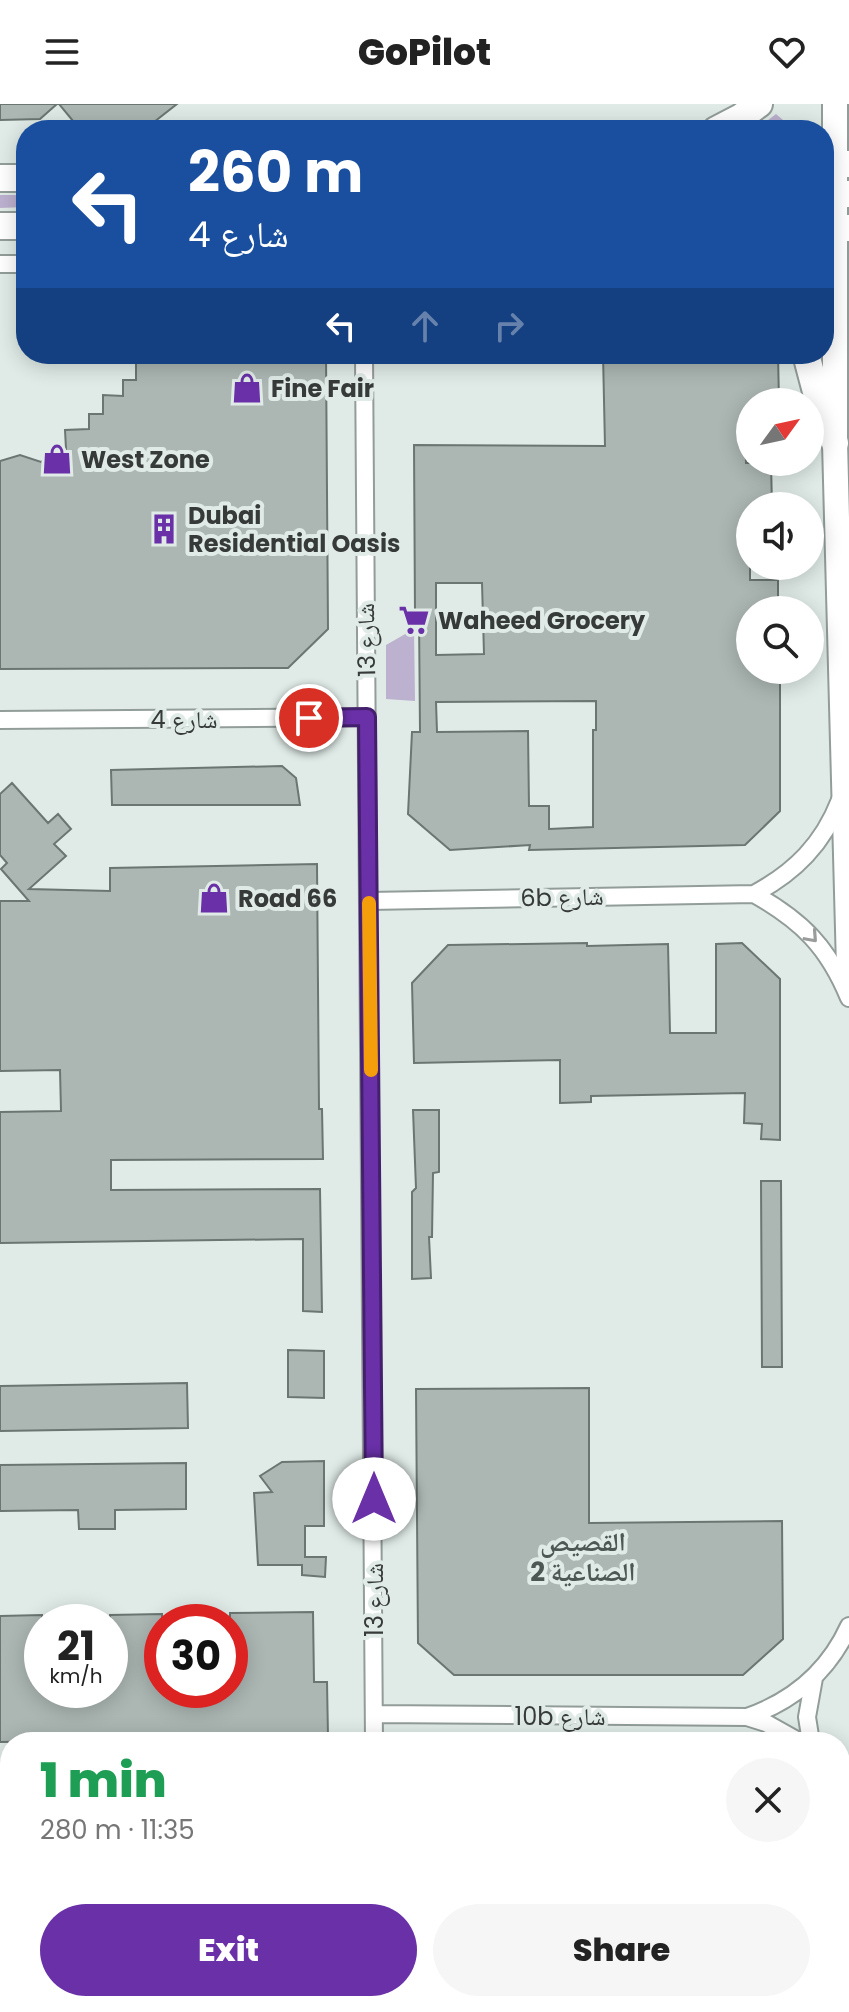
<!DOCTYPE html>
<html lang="en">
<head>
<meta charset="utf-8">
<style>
	:root { --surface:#fff; --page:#f6f6f6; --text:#222; --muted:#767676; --accent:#6930a7 }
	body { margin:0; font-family:Poppins,"Noto Naskh Arabic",sans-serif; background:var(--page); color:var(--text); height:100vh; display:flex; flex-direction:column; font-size:30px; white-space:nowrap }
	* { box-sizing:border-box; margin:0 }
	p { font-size:26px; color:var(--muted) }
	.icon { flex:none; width:44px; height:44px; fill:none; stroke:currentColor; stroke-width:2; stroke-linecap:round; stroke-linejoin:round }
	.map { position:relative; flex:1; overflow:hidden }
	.sheet { position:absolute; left:0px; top:1628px; width:850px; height:280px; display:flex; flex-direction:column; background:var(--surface); border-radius:32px 32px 0 0; box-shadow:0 4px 20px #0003 }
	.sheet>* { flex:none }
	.top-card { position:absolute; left:16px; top:16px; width:818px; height:244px; border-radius:32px; box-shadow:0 4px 20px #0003; background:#1a4fa0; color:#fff; overflow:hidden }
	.needle { width:52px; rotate:57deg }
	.fabs { position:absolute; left:736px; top:284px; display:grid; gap:16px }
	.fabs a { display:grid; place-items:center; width:88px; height:88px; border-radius:50%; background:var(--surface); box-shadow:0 4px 20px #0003; font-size:40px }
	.speed { position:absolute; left:24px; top:1500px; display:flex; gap:16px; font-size:40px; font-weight:700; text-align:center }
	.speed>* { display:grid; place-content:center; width:104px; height:104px; border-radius:50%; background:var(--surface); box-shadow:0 4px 20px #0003; line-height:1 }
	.speed small { font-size:20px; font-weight:400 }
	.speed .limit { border:12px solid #d22; background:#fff; color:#111 }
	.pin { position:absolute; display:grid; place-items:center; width:68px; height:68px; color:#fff; margin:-34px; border:4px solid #fff; border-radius:50%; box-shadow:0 2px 8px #0007 }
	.me { position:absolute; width:88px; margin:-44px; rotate:0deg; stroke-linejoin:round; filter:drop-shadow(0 0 6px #0008) }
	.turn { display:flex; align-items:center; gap:28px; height:168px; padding:0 40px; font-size:36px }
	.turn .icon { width:104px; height:104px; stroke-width:2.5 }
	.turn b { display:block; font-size:56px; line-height:68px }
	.lanes { display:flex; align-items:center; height:76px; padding:0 40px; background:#0003; justify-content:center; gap:40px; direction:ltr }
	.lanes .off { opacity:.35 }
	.round { display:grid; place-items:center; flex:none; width:84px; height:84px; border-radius:42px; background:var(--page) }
	.overview { display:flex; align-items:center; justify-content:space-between; height:136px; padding:0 40px }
	h1 { font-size:48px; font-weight:800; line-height:60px; color:#1e9e55 }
	.action { display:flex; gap:16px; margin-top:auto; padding:16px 40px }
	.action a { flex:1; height:92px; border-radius:48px; background:var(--accent); color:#fff; font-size:32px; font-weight:800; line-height:92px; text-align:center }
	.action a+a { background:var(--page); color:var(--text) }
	header { display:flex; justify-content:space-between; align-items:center; height:104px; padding:0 40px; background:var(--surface); font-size:36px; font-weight:800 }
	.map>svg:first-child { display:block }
	.green { fill:#bcb1cf }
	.building { fill:#acb7b3; stroke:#6b7572; stroke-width:2; fill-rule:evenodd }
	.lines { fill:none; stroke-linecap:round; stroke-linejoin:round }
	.street-casing { stroke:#929d99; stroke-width:20 }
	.secondary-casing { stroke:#929d99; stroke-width:28 }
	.primary-casing { stroke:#929d99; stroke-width:30 }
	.street { stroke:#fff; stroke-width:16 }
	.secondary { stroke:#fff; stroke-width:24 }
	.primary { stroke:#fff; stroke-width:26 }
	.oneway { stroke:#9a9c9c }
	.route-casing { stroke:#441f6d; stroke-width:20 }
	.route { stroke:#6930a7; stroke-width:14 }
	.slow { stroke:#f59e0b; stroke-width:14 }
	.labels { text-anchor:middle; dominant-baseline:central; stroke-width:8; stroke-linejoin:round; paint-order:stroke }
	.poi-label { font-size:24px; font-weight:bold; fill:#363a39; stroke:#e0ebe7; text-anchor:start }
	.street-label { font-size:24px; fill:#363a39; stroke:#e0ebe7 }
	.neighbourhood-label { font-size:26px; font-weight:bold; fill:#4d5754; stroke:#e0ebe7 }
</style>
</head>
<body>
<header><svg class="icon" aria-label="menu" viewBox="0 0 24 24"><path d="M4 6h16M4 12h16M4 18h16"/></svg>GoPilot<svg class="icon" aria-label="heart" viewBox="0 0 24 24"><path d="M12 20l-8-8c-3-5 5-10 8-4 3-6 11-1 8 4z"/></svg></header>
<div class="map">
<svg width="849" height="1908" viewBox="0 0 849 1908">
	<rect width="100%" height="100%" fill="#e0ebe7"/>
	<path class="green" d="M776,10L790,22L788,26H755Z
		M0,91H26V103L0,104Z
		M414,525L415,597L386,595V541Z"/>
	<path class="building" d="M0,0H57L40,15L0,16Z
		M59,0H177L154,18L73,17Z
		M155,250H326L328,525L288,564L0,565V357L20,351L41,358L66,345L65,326L89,325V310H103V291L123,292V276H136V258H155Z
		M603,250H778L779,298H750V317H745L746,359H771L772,402H750V476H778V506H750V566H780V707L745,741L529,746L530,741L450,746L408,710L412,628H420L419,510H415L414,341L605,342ZM436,479H482L484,550L436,551ZM596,597V626H593V723L549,725V702H529L528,627L437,628L436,598Z
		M282,662L296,674L300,701H112L111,666Z
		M12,679L48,719L58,710L71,725L54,740L66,752L29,785L110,787V764L317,760L319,1005H322L323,1055L111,1056V1086L320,1085L322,1208L303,1207V1135L0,1139V1008L61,1007L60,966L0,967V797H29L1,765L7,759L0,751V690Z
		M587,839V842L668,840L670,929H716V840L742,839L780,875V1036L761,1035L762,1020L744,1019L745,989L591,992V998L560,999V956L414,959L412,879L448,841Z
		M413,1006H439V1068L433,1069L432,1133H429L431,1174L412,1175V1088L416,1084Z
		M761,1077H781L782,1263H762Z
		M288,1246L324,1247V1294L288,1293Z
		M187,1279L188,1324L0,1327V1282Z
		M589,1284V1419L782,1417L783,1535L743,1571H454L418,1539L416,1285Z
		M324,1357V1422H305V1453H326L325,1473L302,1471V1461H258L254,1389L272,1388L260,1372L282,1358Z
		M186,1359V1405L115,1406V1425H79L78,1406L0,1407V1361Z
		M313,1508L314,1578H327L328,1633L0,1638V1512L42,1511V1586H110V1511L162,1510V1586H230V1509Z"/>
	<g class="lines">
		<g class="street-casing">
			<path id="street" d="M0,160H26
				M364,250L374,1638
				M0,616L367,613
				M754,790C802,817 828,843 849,894
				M369,797L754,790C795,768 823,740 840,696
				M374,1610L747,1613L766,1619L800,1638
				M747,1613C793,1597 828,1568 849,1522
				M811,1638L807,1613L814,1574
				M840,1685L849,1707
				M0,1794H10
				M376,1898V1908"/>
		</g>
		<g class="secondary-casing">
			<path id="secondary" d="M835,0V339L849,863
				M847,1908L849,1704"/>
		</g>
		<g class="primary-casing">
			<path id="primary" d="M716,26L741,13L759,0
				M824,60H849
				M0,74H26
				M824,91L849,90
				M0,122H26
				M824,124H849
				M806,250L820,303L835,339"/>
		</g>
		<use href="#street" class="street"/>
		<use href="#secondary" class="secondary"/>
		<use href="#primary" class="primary"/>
	</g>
	<defs><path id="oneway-chevron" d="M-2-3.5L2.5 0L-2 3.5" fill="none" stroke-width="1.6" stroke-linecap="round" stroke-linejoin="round" transform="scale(2)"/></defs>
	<use class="oneway" href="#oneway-chevron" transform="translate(812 833) rotate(48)"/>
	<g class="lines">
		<g class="route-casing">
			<path id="route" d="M309,614L367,613L374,1395"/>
		</g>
		<use href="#route" class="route"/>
		<path class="slow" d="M369,799L371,966"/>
	</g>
	<defs>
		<g id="shop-bare" transform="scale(2.4)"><path d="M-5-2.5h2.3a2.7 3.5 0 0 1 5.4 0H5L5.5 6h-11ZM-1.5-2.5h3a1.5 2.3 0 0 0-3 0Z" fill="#6930a7" stroke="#e0ebe7" stroke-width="2.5" paint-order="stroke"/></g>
		<g id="building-bare" transform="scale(2.4)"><path d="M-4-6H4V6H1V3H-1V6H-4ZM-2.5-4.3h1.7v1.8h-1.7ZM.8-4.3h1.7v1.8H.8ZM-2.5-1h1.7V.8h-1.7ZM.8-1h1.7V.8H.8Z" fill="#6930a7" stroke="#e0ebe7" stroke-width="2.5" paint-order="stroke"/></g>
		<g id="supermarket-bare" transform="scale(2.4)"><path d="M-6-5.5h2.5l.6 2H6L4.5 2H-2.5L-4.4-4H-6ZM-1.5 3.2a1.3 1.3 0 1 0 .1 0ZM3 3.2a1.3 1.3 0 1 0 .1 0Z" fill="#6930a7" stroke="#e0ebe7" stroke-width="2.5" paint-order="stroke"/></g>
	</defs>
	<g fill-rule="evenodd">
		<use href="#shop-bare" x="247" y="284"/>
		<use href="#shop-bare" x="57" y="355"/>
		<use href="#building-bare" x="164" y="425"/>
		<use href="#supermarket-bare" x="414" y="516"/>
		<use href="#shop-bare" x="214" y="794"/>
	</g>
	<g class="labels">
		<g class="poi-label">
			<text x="271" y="284">Fine Fair</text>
			<text x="81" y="355">West Zone</text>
			<text x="188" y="411">Dubai<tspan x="188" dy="28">Residential Oasis</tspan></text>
			<text x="438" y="516">Waheed Grocery</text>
			<text x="238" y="794">Road 66</text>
		</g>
		<g class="street-label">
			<text transform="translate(366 536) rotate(-91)">شارع 13</text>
			<text x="184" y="615">شارع 4</text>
			<text transform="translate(562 793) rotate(-1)">6b شارع</text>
			<text transform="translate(374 1496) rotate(-90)">شارع 13</text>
			<text x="560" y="1612">10b شارع</text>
		</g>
		<g class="neighbourhood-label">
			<text x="583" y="1438">القصيص<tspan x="583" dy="30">الصناعية 2</tspan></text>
		</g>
	</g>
</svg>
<div class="fabs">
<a><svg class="needle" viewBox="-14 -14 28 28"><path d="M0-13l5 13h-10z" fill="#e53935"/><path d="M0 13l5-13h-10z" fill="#767676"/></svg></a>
<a><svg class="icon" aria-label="sound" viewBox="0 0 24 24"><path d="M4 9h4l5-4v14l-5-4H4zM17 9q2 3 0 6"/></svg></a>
<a><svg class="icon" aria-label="search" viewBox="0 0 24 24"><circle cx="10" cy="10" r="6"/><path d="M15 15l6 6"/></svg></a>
</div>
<div class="speed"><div>21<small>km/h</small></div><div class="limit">30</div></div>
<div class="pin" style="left:309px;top:614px;background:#d93025"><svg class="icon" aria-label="arrive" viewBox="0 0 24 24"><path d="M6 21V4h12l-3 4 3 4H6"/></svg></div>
<svg class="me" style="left:374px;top:1395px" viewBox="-20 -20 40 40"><circle r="19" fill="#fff"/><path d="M0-13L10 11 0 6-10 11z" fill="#6930a7"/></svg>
<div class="top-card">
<div class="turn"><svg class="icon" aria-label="left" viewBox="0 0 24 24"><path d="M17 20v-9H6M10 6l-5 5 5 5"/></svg><div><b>260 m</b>شارع 4</div></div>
<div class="lanes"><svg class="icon" aria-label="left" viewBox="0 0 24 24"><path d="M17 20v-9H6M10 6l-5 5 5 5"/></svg><svg class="icon off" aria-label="ahead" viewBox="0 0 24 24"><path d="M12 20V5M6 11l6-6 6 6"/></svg><svg class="icon off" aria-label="right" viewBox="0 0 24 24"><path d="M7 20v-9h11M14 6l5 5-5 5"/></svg></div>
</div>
<section class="sheet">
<div class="overview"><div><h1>1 min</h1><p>280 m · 11:35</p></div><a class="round"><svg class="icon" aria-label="close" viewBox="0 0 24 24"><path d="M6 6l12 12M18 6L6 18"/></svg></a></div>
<div class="action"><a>Exit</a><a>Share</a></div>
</section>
</div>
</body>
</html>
